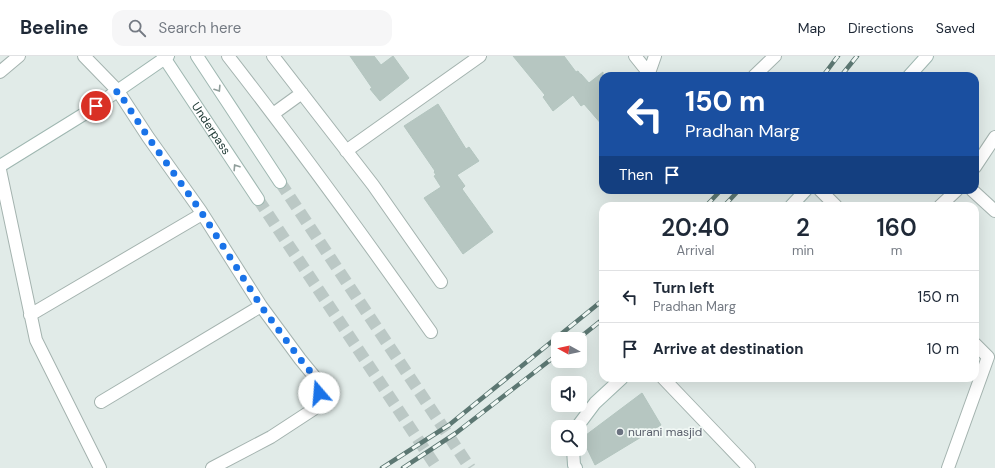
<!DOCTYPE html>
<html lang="en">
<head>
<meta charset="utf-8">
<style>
	:root { --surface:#fff; --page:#f6f6f7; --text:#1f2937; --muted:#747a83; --line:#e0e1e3 }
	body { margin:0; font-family:"DM Sans",sans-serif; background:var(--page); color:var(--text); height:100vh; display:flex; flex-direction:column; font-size:15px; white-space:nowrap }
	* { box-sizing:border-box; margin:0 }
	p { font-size:13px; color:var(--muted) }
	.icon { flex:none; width:22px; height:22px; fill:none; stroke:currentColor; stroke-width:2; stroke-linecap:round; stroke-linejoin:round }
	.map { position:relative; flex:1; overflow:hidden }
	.panel { position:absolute; left:599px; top:146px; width:380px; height:180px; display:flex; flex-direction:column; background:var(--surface); border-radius:12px; box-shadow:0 4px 16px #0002 }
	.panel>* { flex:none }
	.guide { position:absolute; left:599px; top:16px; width:380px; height:122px; border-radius:12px; box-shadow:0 4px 16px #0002; background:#1a4fa0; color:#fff; overflow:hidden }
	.needle { width:26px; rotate:278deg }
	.tools { position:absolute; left:551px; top:276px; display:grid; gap:8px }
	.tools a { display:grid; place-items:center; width:36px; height:36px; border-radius:8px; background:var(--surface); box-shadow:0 4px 16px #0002; font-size:20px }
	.pin { position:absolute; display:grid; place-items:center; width:34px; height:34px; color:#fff; margin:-17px; border:2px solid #fff; border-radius:50%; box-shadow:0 1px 4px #0007 }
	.me { position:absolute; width:44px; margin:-22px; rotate:342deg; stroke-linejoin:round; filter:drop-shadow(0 0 3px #0008) }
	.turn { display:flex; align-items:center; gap:14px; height:84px; padding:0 20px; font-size:18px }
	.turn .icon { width:52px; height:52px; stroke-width:2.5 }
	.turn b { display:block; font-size:28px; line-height:34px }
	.then { display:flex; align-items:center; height:38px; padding:0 20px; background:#0003; gap:8px; font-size:15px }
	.eta { display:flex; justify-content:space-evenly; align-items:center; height:68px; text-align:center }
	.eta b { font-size:24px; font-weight:600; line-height:28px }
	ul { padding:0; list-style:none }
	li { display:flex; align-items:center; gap:12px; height:52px; padding:0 20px; border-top:1px solid var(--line) }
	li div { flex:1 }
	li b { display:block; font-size:15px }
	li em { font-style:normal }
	header { display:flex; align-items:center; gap:24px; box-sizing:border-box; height:56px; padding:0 20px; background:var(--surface); border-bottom:1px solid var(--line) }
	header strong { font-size:19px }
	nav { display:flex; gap:22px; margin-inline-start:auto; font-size:14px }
	.search { width:280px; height:36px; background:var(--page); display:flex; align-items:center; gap:10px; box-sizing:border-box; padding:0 14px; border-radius:12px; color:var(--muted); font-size:15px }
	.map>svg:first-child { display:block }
	.building { fill:#b6c6c1; stroke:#b3c5bf }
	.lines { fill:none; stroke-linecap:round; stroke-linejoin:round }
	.secondary-tunnel { stroke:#bbc8c5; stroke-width:12; stroke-dasharray:12 6; stroke-linecap:butt }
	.street-casing { stroke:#a4b3af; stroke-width:14 }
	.secondary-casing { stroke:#9fb7b1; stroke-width:14 }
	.street { stroke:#fff; stroke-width:12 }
	.secondary { stroke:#fff; stroke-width:12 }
	.rail-casing { stroke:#5c7772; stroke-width:4.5 }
	.rail { stroke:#f1f8f5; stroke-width:3; stroke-dasharray:9; stroke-linecap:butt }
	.oneway { stroke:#909e9b }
	.route { stroke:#1a73e8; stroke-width:7; stroke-dasharray:0 12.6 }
	.worship-dot { fill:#6b7280; stroke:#f1f8f5; stroke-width:1.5 }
	.labels { text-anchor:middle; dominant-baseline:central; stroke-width:3.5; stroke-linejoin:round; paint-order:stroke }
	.street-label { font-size:12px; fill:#213c37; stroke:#f1f8f5 }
	.worship-label { font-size:12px; fill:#5b616d; stroke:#f1f8f5; text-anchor:start }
</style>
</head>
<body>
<header>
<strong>Beeline</strong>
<div class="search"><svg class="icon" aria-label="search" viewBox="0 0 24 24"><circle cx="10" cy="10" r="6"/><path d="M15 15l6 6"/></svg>Search here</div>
<nav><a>Map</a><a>Directions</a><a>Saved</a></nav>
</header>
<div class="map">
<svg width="995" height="412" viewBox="0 0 995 412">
	<rect width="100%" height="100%" fill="#e1ebe8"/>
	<path class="building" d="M350,0H374L381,9L393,0L409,22L380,45L370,33L372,32Z
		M513,0H564L576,16L578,15L580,18H581L589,27L603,16V70L584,48L581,50L573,39L553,55L543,41L545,39Z
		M438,48L466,93L469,91L479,105L457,119L465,130L462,133L493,176L463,198L424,142L441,131L434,120L436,119L434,116L435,115L404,70Z
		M642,337L661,369L595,409L582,382Z"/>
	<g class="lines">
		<path class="secondary-tunnel" d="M280,126L470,412
			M258,143L437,412"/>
		<g class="street-casing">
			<path id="street" d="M84,0L118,35L148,81L200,154L261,250L300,303L318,325L320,349L271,381L212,412
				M228,0C298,90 365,182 431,276
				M273,0L373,129L441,226
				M635,0L651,20
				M0,16L19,0
				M649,17L655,0
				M754,20L775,0
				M273,58L302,37
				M346,95L480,0
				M975,111L995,81
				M0,114L36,284L100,412
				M820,134L836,150
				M972,134L995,155
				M940,150L957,134
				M30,259L202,158
				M663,322L749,412
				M101,346L261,250
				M948,412L988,301L975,288"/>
		</g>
		<g class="secondary-casing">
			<g id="secondary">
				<path id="s1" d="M163,0L258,143"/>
				<path d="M197,0L280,126"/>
				<path d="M909,20L927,0"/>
				<path d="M0,110L84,58L168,0"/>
				<path d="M791,150L806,134"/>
				<path d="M577,371L595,347L622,322"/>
				<path d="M573,393L574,409L576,412"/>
			</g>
		</g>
		<use href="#street" class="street"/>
		<use href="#secondary" class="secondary"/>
		<g class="rail-casing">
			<path id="rail" d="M823,20L838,0
				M841,20L857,0
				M706,150L721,134
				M724,150L739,134
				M578,283L603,263
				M382,412L449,369L603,244
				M403,412L456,377L558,298"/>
		</g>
		<use href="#rail" class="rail"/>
	</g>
	<defs><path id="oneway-chevron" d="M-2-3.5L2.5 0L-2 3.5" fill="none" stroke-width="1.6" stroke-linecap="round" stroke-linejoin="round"/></defs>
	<g class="oneway">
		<use href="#oneway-chevron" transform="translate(218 33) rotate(57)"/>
		<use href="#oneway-chevron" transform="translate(236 111) rotate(-123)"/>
	</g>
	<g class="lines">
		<path class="route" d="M96,50L118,35L148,81L200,154L261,250L300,303L318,325L319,337"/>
	</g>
	<circle class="worship-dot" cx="620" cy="376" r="4"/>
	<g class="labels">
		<g class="street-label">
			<text stroke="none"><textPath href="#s1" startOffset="87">Underpass</textPath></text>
		</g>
		<g class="worship-label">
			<text x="628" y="376">nurani masjid</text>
		</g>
	</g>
</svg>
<div class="tools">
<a><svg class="needle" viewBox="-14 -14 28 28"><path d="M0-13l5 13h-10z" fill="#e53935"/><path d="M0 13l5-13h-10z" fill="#747a83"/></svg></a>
<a><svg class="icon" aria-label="sound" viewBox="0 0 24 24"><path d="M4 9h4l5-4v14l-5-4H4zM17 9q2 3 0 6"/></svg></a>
<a><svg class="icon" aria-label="search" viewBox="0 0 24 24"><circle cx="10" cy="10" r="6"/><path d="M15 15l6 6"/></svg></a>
</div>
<div class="pin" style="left:96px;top:50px;background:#d93025"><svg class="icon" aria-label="arrive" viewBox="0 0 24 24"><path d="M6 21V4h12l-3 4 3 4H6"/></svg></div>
<svg class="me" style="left:319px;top:337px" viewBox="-20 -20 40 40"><circle r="19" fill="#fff"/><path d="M0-13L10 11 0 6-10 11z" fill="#1a73e8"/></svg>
<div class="guide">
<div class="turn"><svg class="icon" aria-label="left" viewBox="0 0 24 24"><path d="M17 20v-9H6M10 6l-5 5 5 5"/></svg><div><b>150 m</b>Pradhan Marg</div></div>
<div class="then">Then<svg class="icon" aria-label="arrive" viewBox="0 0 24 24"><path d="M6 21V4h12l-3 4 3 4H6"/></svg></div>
</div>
<section class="panel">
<div class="eta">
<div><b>20:40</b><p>Arrival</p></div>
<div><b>2</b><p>min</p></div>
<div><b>160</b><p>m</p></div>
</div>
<ul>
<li><svg class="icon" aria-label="left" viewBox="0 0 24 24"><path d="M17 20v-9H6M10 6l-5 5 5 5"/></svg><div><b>Turn left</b><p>Pradhan Marg</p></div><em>150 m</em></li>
<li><svg class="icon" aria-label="arrive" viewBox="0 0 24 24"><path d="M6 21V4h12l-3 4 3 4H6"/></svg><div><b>Arrive at destination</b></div><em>10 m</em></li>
</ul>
</section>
</div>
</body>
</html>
